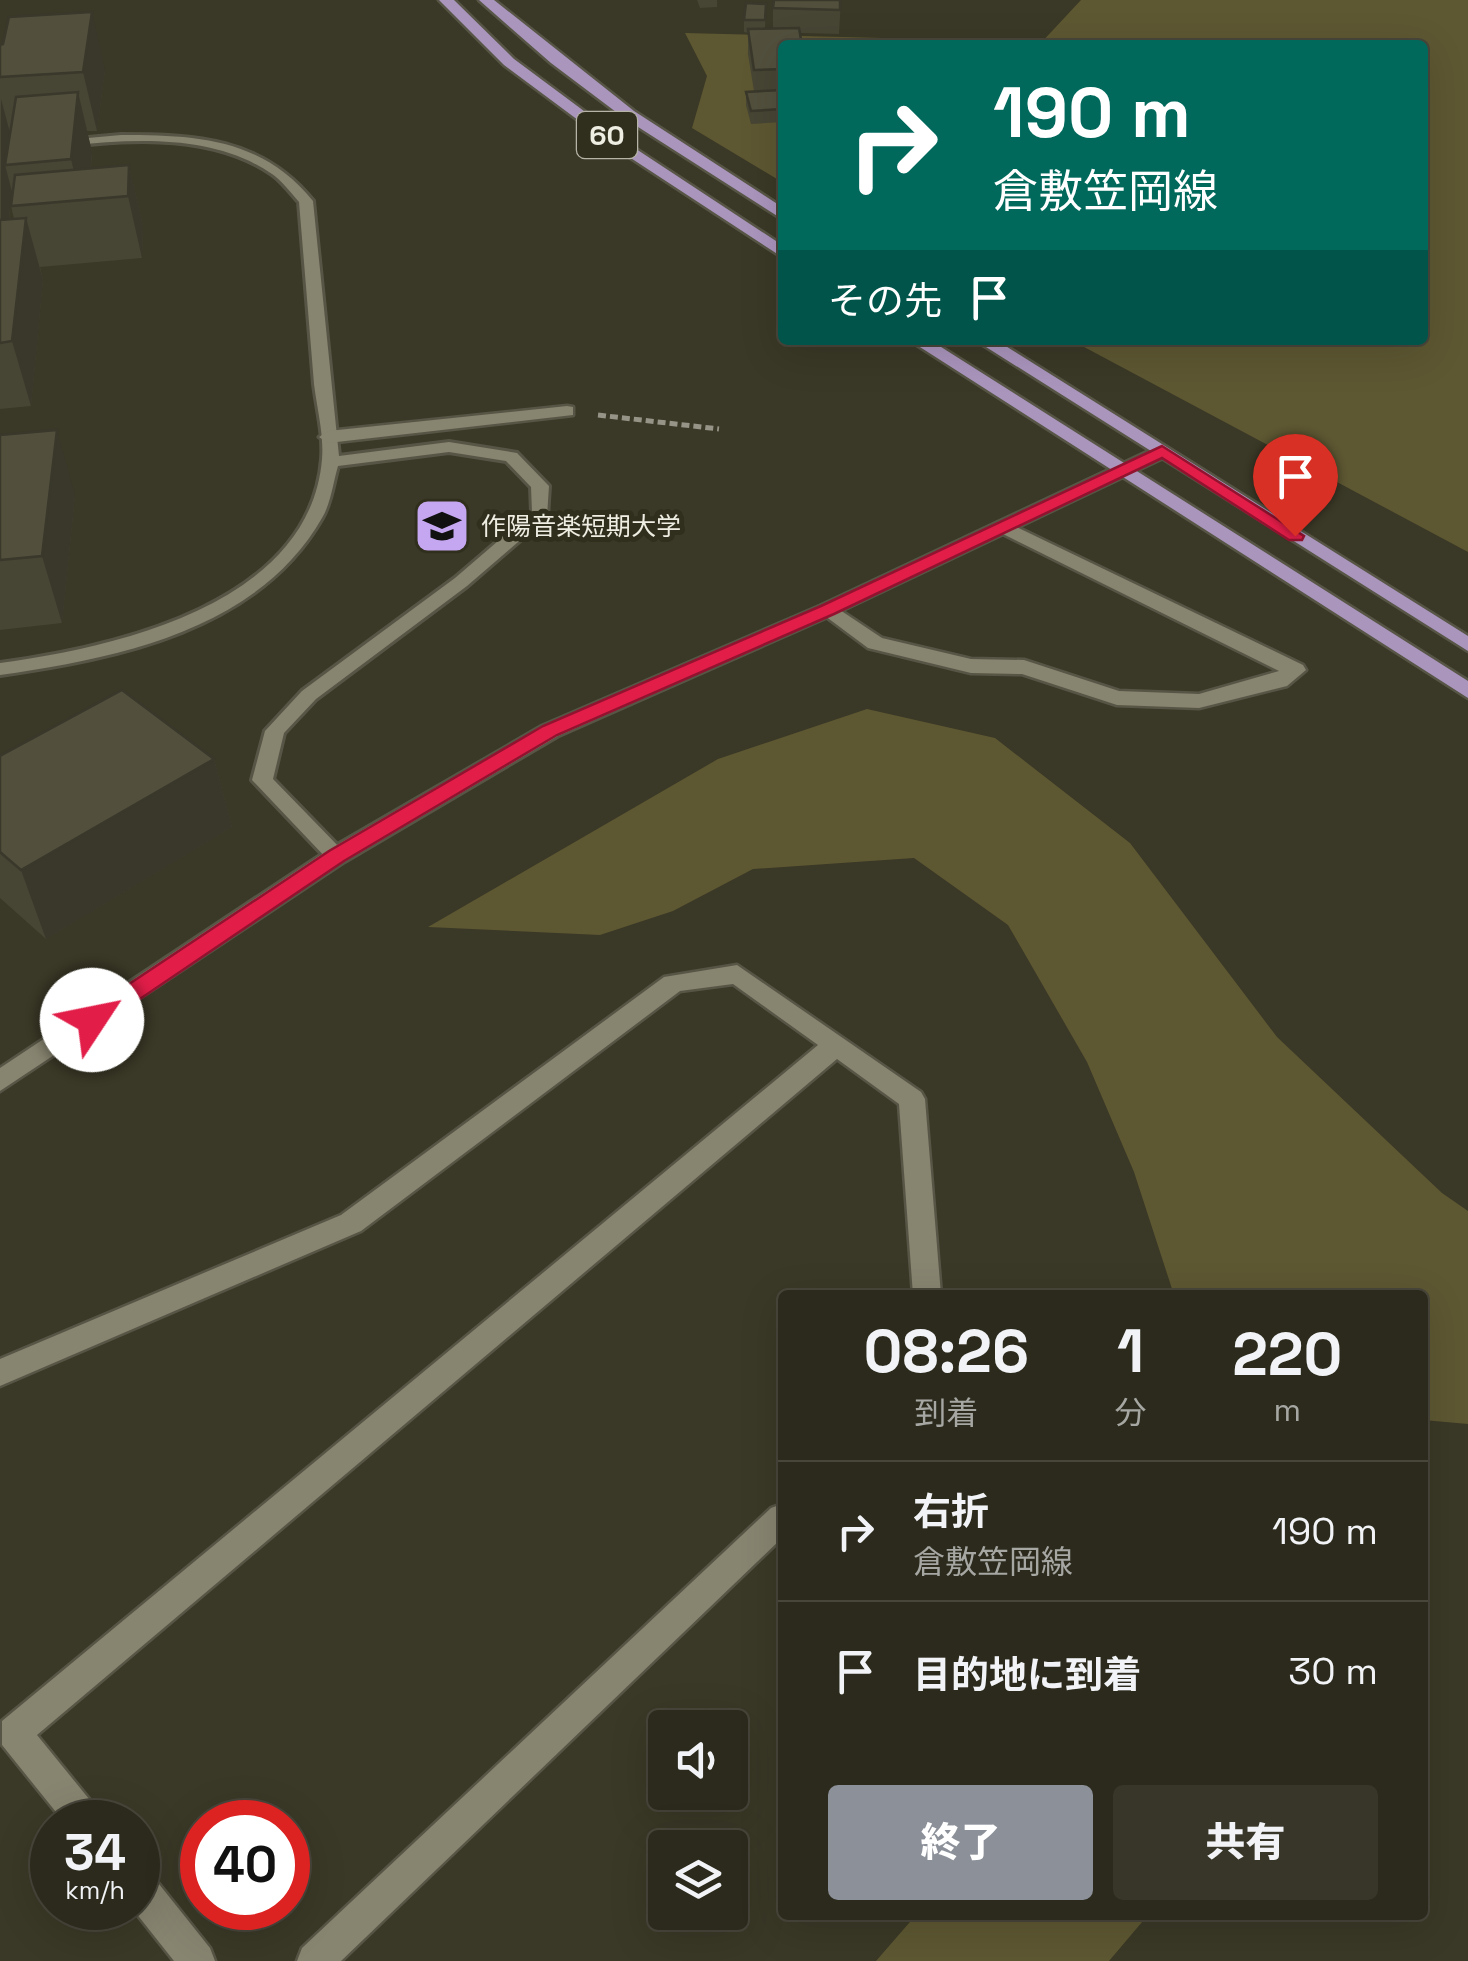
<!DOCTYPE html>
<html lang="ja">
<head>
<meta charset="utf-8">
<style>
	:root { --surface:#2c2a1c; --page:#383629; --text:#f1f3f6; --muted:#a6a7a3; --line:#48463b; --accent:#8c9099 }
	body { margin:0; font-family:"Space Grotesk","Noto Sans JP",sans-serif; background:var(--page); color:var(--text); height:100vh; display:flex; flex-direction:column; font-size:38px; white-space:nowrap }
	* { box-sizing:border-box; margin:0 }
	p { font-size:32px; color:var(--muted) }
	.icon { flex:none; width:55px; height:55px; fill:none; stroke:currentColor; stroke-width:2; stroke-linecap:round; stroke-linejoin:round }
	.map { position:relative; flex:1; overflow:hidden }
	.side { position:absolute; left:778px; top:1290px; width:650px; height:630px; display:flex; flex-direction:column; background:var(--surface); border-radius:10px; box-shadow:0 10px 40px #0002,0 0 0 2px var(--line) }
	.side>* { flex:none }
	.guide { position:absolute; left:778px; top:40px; width:650px; height:305px; border-radius:10px; box-shadow:0 10px 40px #0002,0 0 0 2px var(--line); background:#00695c; color:#fff; overflow:hidden }
	.controls { position:absolute; left:648px; top:1710px; display:grid; gap:20px }
	.controls a { display:grid; place-items:center; width:100px; height:100px; border-radius:10px; background:var(--surface); box-shadow:0 10px 40px #0002,0 0 0 2px var(--line); font-size:50px }
	.speed { position:absolute; left:30px; top:1800px; display:flex; gap:20px; font-size:50px; font-weight:700; text-align:center }
	.speed>* { display:grid; place-content:center; width:130px; height:130px; border-radius:50%; background:var(--surface); box-shadow:0 10px 40px #0002,0 0 0 2px var(--line); line-height:1 }
	.speed small { font-size:25px; font-weight:400 }
	.speed .limit { border:15px solid #d22; background:#fff; color:#111 }
	.pin { position:absolute; display:grid; place-items:center; width:85px; height:85px; color:#fff; margin:-102px -42px; border-radius:50% 50% 50% 0; rotate:-45deg; box-shadow:0 0 10px #0007 }
	.pin .icon { rotate:45deg }
	.me { position:absolute; width:110px; margin:-55px; rotate:56deg; stroke-linejoin:round; filter:drop-shadow(0 0 8px #0008) }
	.turn { display:flex; align-items:center; gap:35px; height:210px; padding:0 50px; font-size:45px }
	.turn .icon { width:130px; height:130px; stroke-width:2.5 }
	.turn b { display:block; font-size:70px; line-height:85px }
	.then { display:flex; align-items:center; height:95px; padding:0 50px; background:#0003; gap:20px; font-size:38px }
	.eta { display:flex; justify-content:space-evenly; align-items:center; height:170px; text-align:center }
	.eta b { font-size:60px; font-weight:800; line-height:70px }
	.button { display:flex; gap:20px; margin-top:auto; padding:20px 50px }
	.button a { flex:1; height:115px; border-radius:10px; background:var(--accent); color:#fff; font-size:40px; font-weight:800; line-height:115px; text-align:center }
	.button a+a { background:var(--page); color:var(--text) }
	ul { padding:0; list-style:none }
	li { display:flex; align-items:center; gap:30px; height:140px; padding:0 50px; border-top:2px solid var(--line) }
	li div { flex:1 }
	li b { display:block; font-size:38px }
	li em { font-style:normal }
	.map>svg:first-child { display:block }
	.green { fill:#5d5732 }
	.lines { fill:none; stroke-linecap:round; stroke-linejoin:round }
	.lane-casing { stroke:#575545; stroke-width:6 }
	.street-casing { stroke:#575545; stroke-width:5 }
	.secondary-casing { stroke:#575545; stroke-width:5 }
	.primary-casing { stroke:#575545; stroke-width:5 }
	.path { stroke:#959486; stroke-width:5; stroke-dasharray:8 4; stroke-linecap:butt }
	.lane { fill:#878470; fill-rule:evenodd }
	.street { fill:#878470; fill-rule:evenodd }
	.secondary { fill:#878470; fill-rule:evenodd }
	.primary { fill:#aa95bd; fill-rule:evenodd }
	.wall { fill:#474534; fill-rule:evenodd }
	.shaded-wall { fill:#39382b }
	.building { fill:#52503d; stroke:#39382b; stroke-width:2.5 }
	.route { fill:#e11d48; stroke:#92132f; stroke-width:2.5 }
	.labels { text-anchor:middle; dominant-baseline:central; stroke-width:10; stroke-linejoin:round; paint-order:stroke }
	.far-poi-label { font-size:25px; fill:#efeee3; stroke:#302e1c; text-anchor:start }
	.shield { fill:#302e1c; stroke:#b6b4a7; stroke-width:2.5 }
	.shield-label { font-size:28px; font-weight:bold; fill:#efeee3 }
</style>
</head>
<body>
<div class="map">
<svg width="1468" height="1961" viewBox="0 0 1468 1961">
	<rect width="100%" height="100%" fill="#3a3826"/>
	<path class="green" d="M1081,0H1468V552L1071,340H1422V45H1039Z
		M685,33L965,40L1004,45H782V182L692,128L707,76Z
		M867,709L995,738L1130,843L1277,1037L1442,1193L1468,1211V1424L1423,1420L1422,1295H1174L1134,1172L1087,1062L1008,925L914,858L753,869L673,911L600,935L428,927L718,759Z
		M916,1915H1148L1109,1961H876Z"/>
	<g class="lines">
		<g class="lane-casing">
			<path id="lane" d="M121,135C196,135 262,138 313,201L339,456L449,442L517,453L549,486L547,517L467,586L316,699L284,733L273,779L343,851L347,856L343,861H329L252,780L265,731L302,691L455,578L532,512L531,487L506,461L449,452L338,466C333,483 331,503 322,518C258,630 118,658 0,675V663C116,647 310,604 322,459C324,434 317,409 314,384C309,323 304,262 299,202C291,193 282,181 272,174C196,122 86,145 0,154V146Z"/>
		</g>
		<g class="street-casing">
			<path id="street" d="M567,406L573,407V415L328,443L319,437L328,431Z
				M1004,521L1303,665L1306,670L1287,686L1199,708L1117,705L1022,674L971,673L868,648L817,610L827,604L834,606L882,638L971,659L1024,660L1119,691L1199,694L1279,671L997,531V523Z
				M737,965L921,1092L925,1099L941,1295H913L899,1104L837,1059L37,1735L98,1810L103,1822H64L2,1745V1721L818,1045L733,984L680,991L361,1231L0,1386V1359L341,1215L664,977Z
				M782,1504V1538L341,1961H297L302,1948L771,1508Z
				M138,1869L151,1874L210,1948L215,1961H174L132,1908H138Z"/>
		</g>
		<g class="secondary-casing">
			<path id="secondary" d="M1162,445L1171,451L1169,455L834,614L558,736L344,862L0,1091V1068L328,850L542,726L820,606Z"/>
		</g>
		<g class="primary-casing">
			<path id="primary" d="M439,0H454L514,59L627,143L782,245V257L617,149L504,65Z
				M479,0H494L634,111L782,207V219L624,118L551,63Z
				M909,340H930L1468,681V698Z
				M975,340H996L1468,636V651Z"/>
		</g>
		<path class="path" d="M598,415L719,429"/>
		<use href="#lane" class="lane"/>
		<use href="#street" class="street"/>
		<use href="#secondary" class="secondary"/>
		<use href="#primary" class="primary"/>
	</g>
	<path class="wall" d="M697,0H717V7L700,8Z
		M841,0L839,34L800,33L782,45V122L751,124L746,105V92L754,91L748,54V33L744,32V20L766,4L765,29L773,28V8Z
		M0,45L105,70L97,131H87L92,152L91,168L129,165L143,226L142,258L40,267L43,280L31,406L0,409ZM12,192L11,206L14,219H9Z
		M0,435L75,496L62,623L0,630Z
		M0,756L214,759L232,827L46,939L0,898Z"/>
	<path class="shaded-wall" d="M92,12L105,70L97,131L83,72Z
		M78,92L92,152L88,199L81,200L71,159Z
		M1,99L17,159L5,165L12,192L1,284Z
		M129,165L143,226L142,258L128,196Z
		M26,218L43,280L31,406L12,341Z
		M57,430L75,496L62,623L42,556Z
		M214,759L232,827L46,939L21,870Z"/>
	<path class="building" d="M774,0H840V10L773,8Z
		M746,3L766,4L765,20H744Z
		M92,12L83,72L0,77V45L3,44L9,17Z
		M799,28L802,45H782V69L754,70L748,29Z
		M782,90V109L751,111L746,92Z
		M78,92L71,159L5,165L16,97Z
		M129,165L128,196L11,206L15,175Z
		M26,218L12,341L0,343V220Z
		M57,430L42,556L0,560V435Z
		M122,690L214,759L21,870L0,852V756Z"/>
	<path class="route" d="M1162,446L1304,536L1302,540H1289L1162,458L834,614L557,735L344,861L100,1026L92,1028L80,1020L84,1014L329,851L543,726L821,606Z"/>
	<defs>
		<g id="university-square" transform="scale(2.875)"><rect x="-9" y="-9" width="18" height="18" rx="4" fill="#c5a7f1" stroke="#302e1c"/><path d="M0-5L7-2L0 1L-7-2ZM-4 1L0 2.5L4 1V4Q0 6-4 4Z" fill="#111"/></g>
	</defs>
	<g fill-rule="evenodd">
		<use href="#university-square" x="442" y="526"/>
	</g>
	<g class="labels">
		<g class="far-poi-label">
			<text x="481" y="526">作陽音楽短期大学</text>
		</g>
		<rect class="shield" x="577" y="112" width="60" height="46" rx="8"/>
		<g class="shield-label">
			<text x="607" y="135">60</text>
		</g>
	</g>
</svg>
<div class="controls">
<a><svg class="icon" aria-label="sound" viewBox="0 0 24 24"><path d="M4 9h4l5-4v14l-5-4H4zM17 9q2 3 0 6"/></svg></a>
<a><svg class="icon" aria-label="layers" viewBox="0 0 24 24"><path d="M12 4l9 5-9 5-9-5zM3 14l9 5 9-5"/></svg></a>
</div>
<div class="speed"><div>34<small>km/h</small></div><div class="limit">40</div></div>
<div class="pin" style="left:1295px;top:536px;background:#d93025"><svg class="icon" aria-label="arrive" viewBox="0 0 24 24"><path d="M6 21V4h12l-3 4 3 4H6"/></svg></div>
<svg class="me" style="left:92px;top:1020px" viewBox="-20 -20 40 40"><circle r="19" fill="#fff"/><path d="M0-13L10 11 0 6-10 11z" fill="#e11d48"/></svg>
<div class="guide">
<div class="turn"><svg class="icon" aria-label="right" viewBox="0 0 24 24"><path d="M7 20v-9h11M14 6l5 5-5 5"/></svg><div><b>190 m</b>倉敷笠岡線</div></div>
<div class="then">その先<svg class="icon" aria-label="arrive" viewBox="0 0 24 24"><path d="M6 21V4h12l-3 4 3 4H6"/></svg></div>
</div>
<section class="side">
<div class="eta">
<div><b>08:26</b><p>到着</p></div>
<div><b>1</b><p>分</p></div>
<div><b>220</b><p>m</p></div>
</div>
<ul>
<li><svg class="icon" aria-label="right" viewBox="0 0 24 24"><path d="M7 20v-9h11M14 6l5 5-5 5"/></svg><div><b>右折</b><p>倉敷笠岡線</p></div><em>190 m</em></li>
<li><svg class="icon" aria-label="arrive" viewBox="0 0 24 24"><path d="M6 21V4h12l-3 4 3 4H6"/></svg><div><b>目的地に到着</b></div><em>30 m</em></li>
</ul>
<div class="button"><a>終了</a><a>共有</a></div>
</section>
</div>
</body>
</html>
